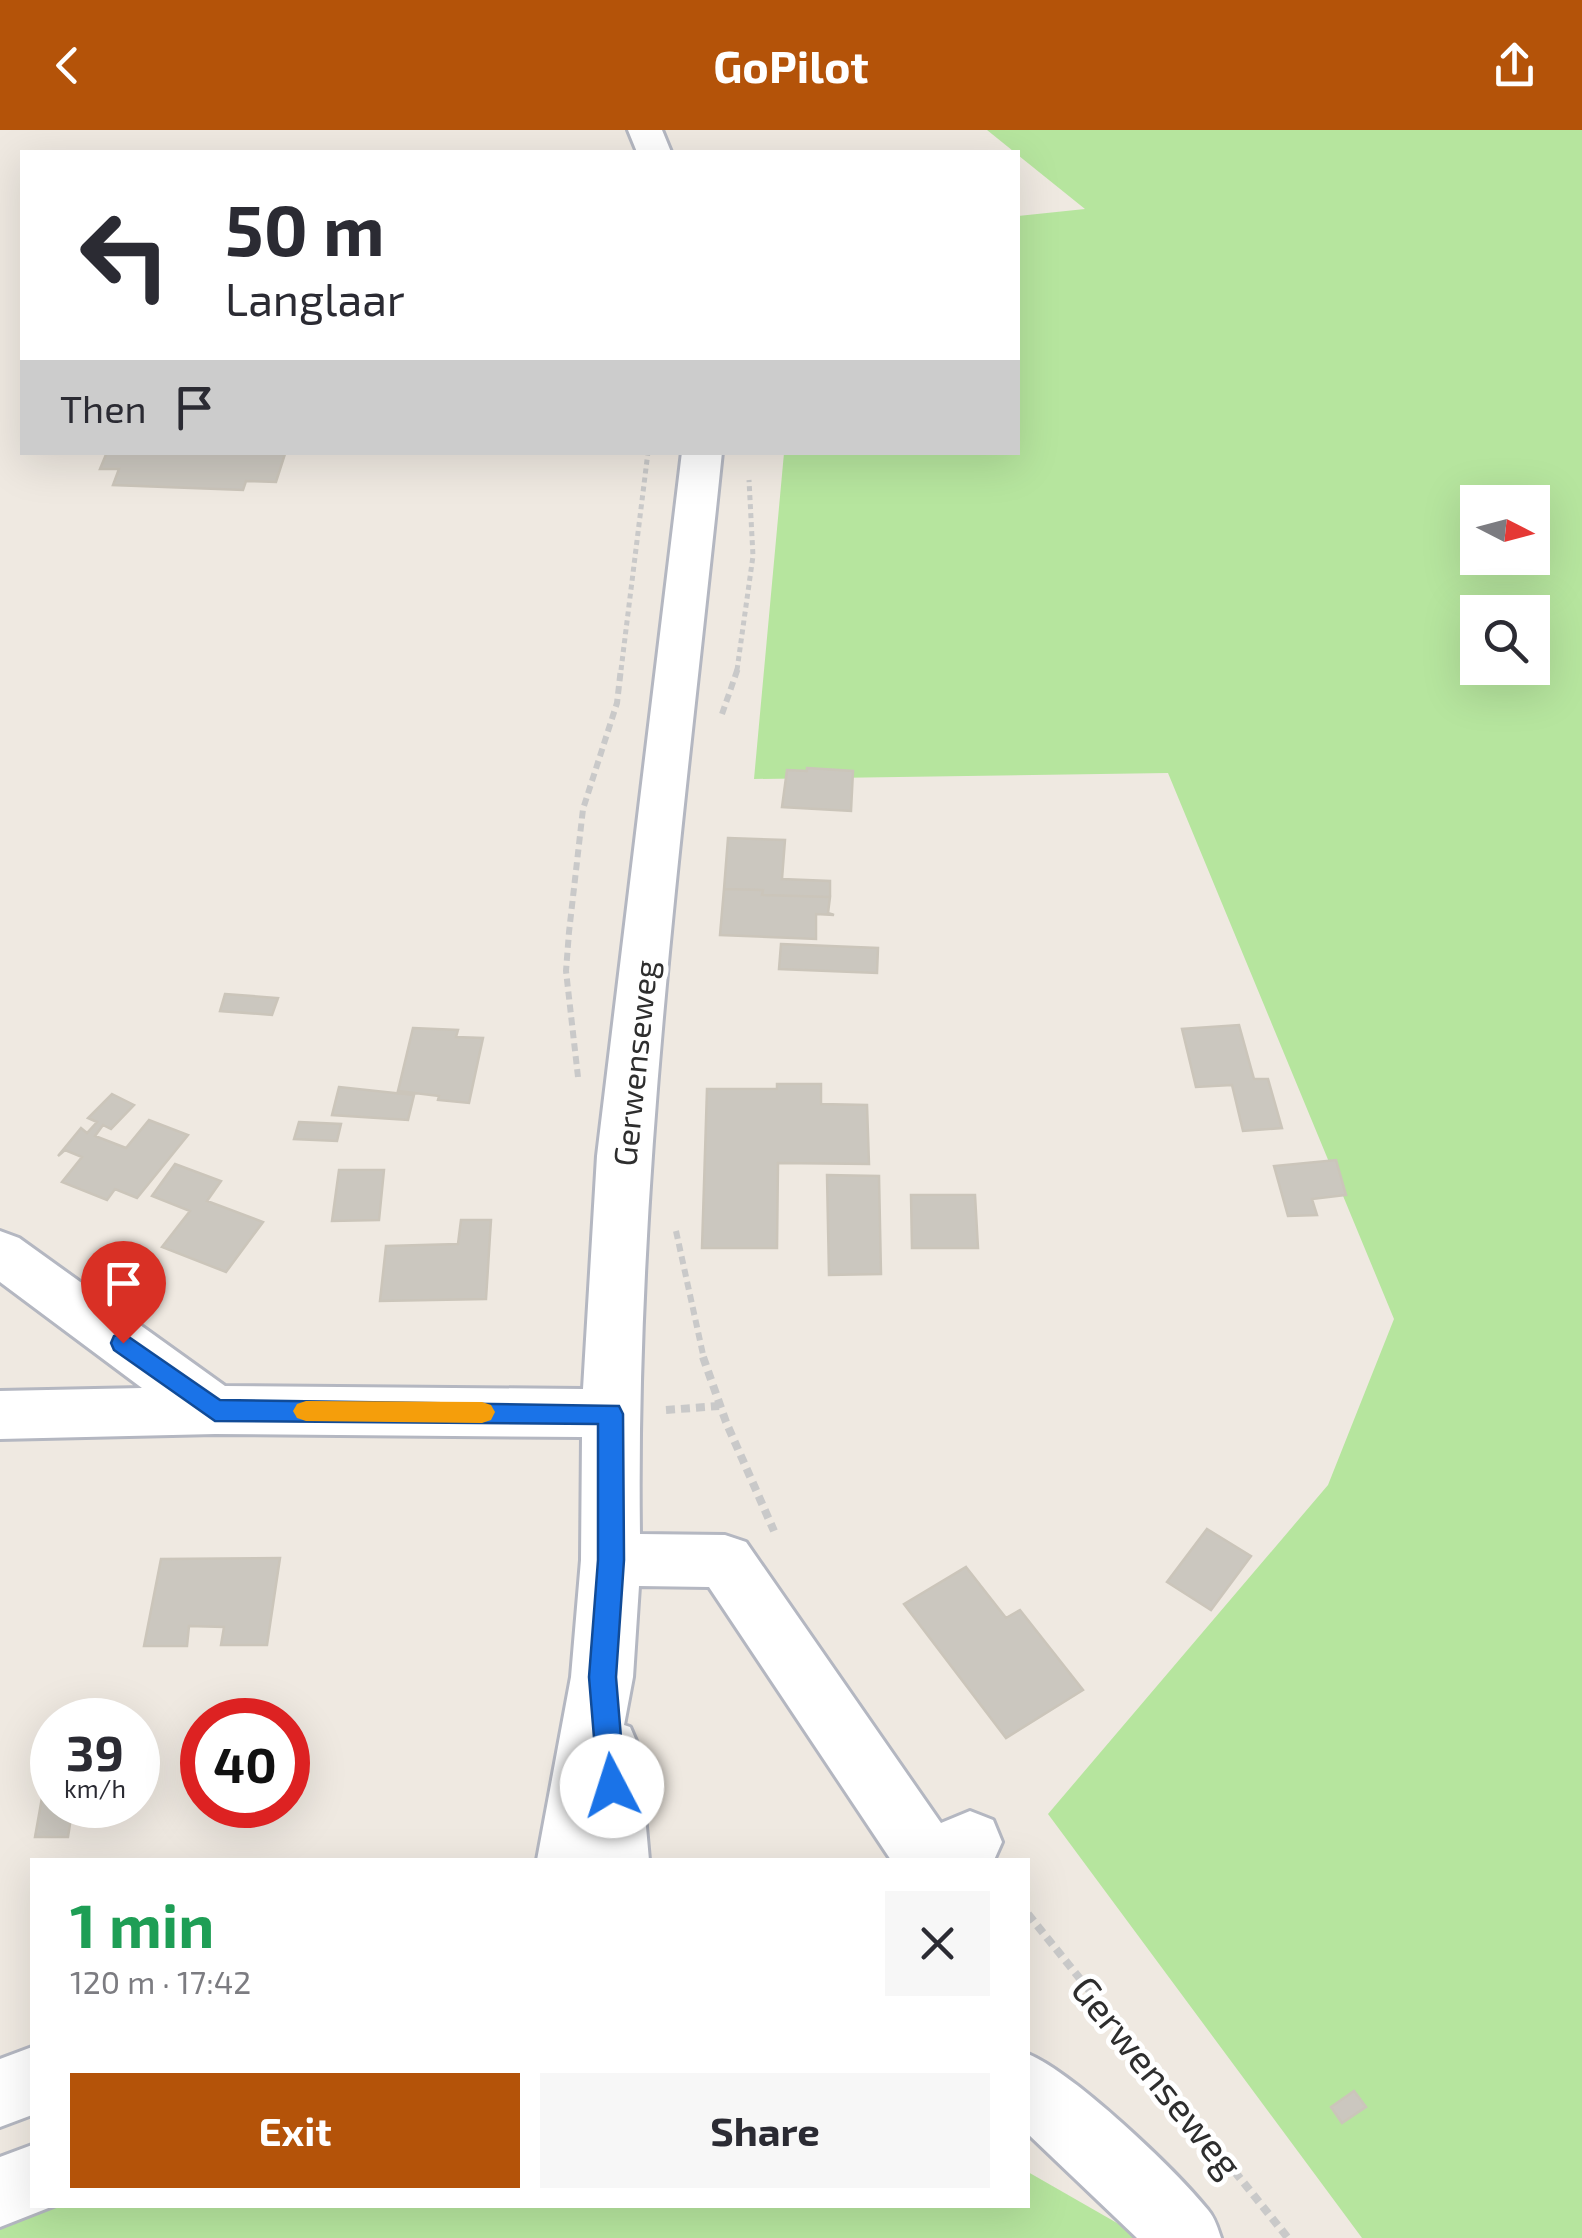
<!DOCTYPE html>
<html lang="en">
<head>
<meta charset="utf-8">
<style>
	:root { --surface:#fff; --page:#f7f7f7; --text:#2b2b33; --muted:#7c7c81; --accent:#b45309 }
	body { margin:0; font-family:"Exo 2",sans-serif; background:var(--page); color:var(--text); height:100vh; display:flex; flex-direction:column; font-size:38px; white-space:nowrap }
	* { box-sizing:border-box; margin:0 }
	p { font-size:32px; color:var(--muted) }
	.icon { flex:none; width:55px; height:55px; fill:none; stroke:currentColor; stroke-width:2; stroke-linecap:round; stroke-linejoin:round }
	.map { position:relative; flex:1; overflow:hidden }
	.sheet { position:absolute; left:30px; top:1728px; width:1000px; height:350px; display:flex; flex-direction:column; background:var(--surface); border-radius:0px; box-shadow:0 10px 40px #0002 }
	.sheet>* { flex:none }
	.top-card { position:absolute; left:20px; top:20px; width:1000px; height:305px; border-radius:0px; box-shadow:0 10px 40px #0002; background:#fff; color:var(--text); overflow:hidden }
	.needle { width:65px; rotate:96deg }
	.tools { position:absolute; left:1460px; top:355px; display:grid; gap:20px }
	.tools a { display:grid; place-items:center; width:90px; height:90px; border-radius:0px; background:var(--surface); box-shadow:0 10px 40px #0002; font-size:50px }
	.speed { position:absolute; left:30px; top:1568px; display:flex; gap:20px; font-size:50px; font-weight:700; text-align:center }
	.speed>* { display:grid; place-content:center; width:130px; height:130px; border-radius:50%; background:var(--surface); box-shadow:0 10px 40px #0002; line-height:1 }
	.speed small { font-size:25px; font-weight:400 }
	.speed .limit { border:15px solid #d22; background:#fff; color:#111 }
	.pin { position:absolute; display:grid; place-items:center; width:85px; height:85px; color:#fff; margin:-102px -42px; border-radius:50% 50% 50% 0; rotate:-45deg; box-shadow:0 0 10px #0007 }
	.pin .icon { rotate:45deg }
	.me { position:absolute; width:110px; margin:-55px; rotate:355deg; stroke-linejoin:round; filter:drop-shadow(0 0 8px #0008) }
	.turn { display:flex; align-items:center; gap:35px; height:210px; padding:0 40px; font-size:45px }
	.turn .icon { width:130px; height:130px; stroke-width:2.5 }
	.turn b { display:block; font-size:70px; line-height:85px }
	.then { display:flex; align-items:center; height:95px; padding:0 40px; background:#0003; gap:20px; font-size:38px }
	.round { display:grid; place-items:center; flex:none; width:105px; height:105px; border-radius:0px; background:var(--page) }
	.head { display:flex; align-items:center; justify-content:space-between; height:170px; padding:0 40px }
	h1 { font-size:60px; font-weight:700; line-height:75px; color:#1e9e55 }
	.primary-button { display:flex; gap:20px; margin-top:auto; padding:20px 40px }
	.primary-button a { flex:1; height:115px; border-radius:0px; background:var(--accent); color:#fff; font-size:40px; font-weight:700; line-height:115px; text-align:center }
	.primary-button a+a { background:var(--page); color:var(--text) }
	header { display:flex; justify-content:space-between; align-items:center; height:130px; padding:0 40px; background:var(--accent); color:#fff; font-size:45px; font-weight:700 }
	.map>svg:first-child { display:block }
	.green { fill:#b6e59e; fill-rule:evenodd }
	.building { fill:#cbc7bf; stroke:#cbc5ba; stroke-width:2.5 }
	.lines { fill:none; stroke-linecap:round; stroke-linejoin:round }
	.minor-casing { stroke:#b4b7c1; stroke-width:6 }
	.path-far2 { stroke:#c9c9c9; stroke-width:5; stroke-dasharray:5 4; stroke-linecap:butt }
	.path-far1 { stroke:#c9c9c9; stroke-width:6; stroke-dasharray:8 5; stroke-linecap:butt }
	.path { stroke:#c9c9c9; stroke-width:8; stroke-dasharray:9 6; stroke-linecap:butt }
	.minor { fill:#fff; fill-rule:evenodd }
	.route { fill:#1a73e8; stroke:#114b97; stroke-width:2.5 }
	.slow { fill:#f59e0b }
	.labels { text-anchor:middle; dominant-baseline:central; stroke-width:10; stroke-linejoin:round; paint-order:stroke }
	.street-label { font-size:32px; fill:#2e2e2e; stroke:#fff }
	.near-street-label { font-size:38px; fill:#2e2e2e; stroke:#fff }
</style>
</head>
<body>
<header><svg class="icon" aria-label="back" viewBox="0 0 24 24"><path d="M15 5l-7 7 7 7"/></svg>GoPilot<svg class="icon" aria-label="share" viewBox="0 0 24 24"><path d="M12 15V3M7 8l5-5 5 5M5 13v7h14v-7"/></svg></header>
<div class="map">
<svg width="1582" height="2108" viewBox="0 0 1582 2108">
	<rect width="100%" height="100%" fill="#efe9e1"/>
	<path class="green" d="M987,0H1582V2108H1362L1048,1684L1328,1355L1394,1189L1168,643L754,649L784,323L1018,322V86L1085,79ZM1478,372H1532V428H1478ZM1478,482H1532V538H1478Z
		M1028,2042L1124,2097L1136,2108H0V2091L44,2075H1028Z"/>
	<path class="building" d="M107,322H231L285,324L276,352L246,351L243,360L113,355L119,339H100Z
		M807,638L853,641L851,681L782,677L787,640L807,641Z
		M728,708L785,710L782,749L830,751V767L762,765L763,760L724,759Z
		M724,759L763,760L762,765L830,767L828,783L834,785L816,784V809L720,805Z
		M781,814L878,818L877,843L779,839Z
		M225,864L278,868L272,885L220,881Z
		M1239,895L1254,949H1268L1282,998L1243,1001L1232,955L1196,957L1182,899Z
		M413,898L458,900L456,907L483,908L469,973L438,970L439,966L398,961Z
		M777,954H821V974L867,975L869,1034L778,1033L777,1118H702L707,959H777Z
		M339,957L414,965L408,990L332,985Z
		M112,964L134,975L111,999L103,995L95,1006L126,1018L149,990L188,1005L137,1068L115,1059L107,1070L62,1052L82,1027L65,1020L58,1026L81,998L87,1003L97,992L88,988Z
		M299,992L341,994L337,1011L294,1009Z
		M1336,1030L1346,1065L1312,1069L1317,1085L1288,1086L1274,1036Z
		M175,1034L221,1051L207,1071L263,1092L226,1142L162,1117L190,1081L152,1066Z
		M339,1040H384L379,1090L332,1091Z
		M827,1045L879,1046L881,1144L829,1145Z
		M911,1065H975L978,1118H912Z
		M461,1090H491L486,1169L380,1171L386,1116L458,1114Z
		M1207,1399L1251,1426L1211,1480L1167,1452Z
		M280,1428L267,1515H221L224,1497L189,1496L187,1516H144L161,1429Z
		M966,1437L1006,1488L1020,1480L1083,1560L1006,1608L904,1474Z
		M45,1651H52V1675H73L68,1707H35Z
		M1354,1961L1366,1977L1342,1993L1331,1977Z"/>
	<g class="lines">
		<g class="minor-casing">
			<path id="minor" d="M628,0H662L671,22H637Z
				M682,322H722C685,682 635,1042 640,1404L725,1405L746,1412L941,1693L970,1681L993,1690L1002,1712L994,1730H891L709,1457L639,1456L633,1547L624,1595L630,1597L639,1618L649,1730H537L571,1547L581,1430L582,1307L215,1304L0,1309V1261L142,1258L0,1152V1101L19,1108L225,1256L583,1259L597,1026Z
				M32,1917V1985L0,1997V1929Z
				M1028,1924C1074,1943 1175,2039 1208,2080C1215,2088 1218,2099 1221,2108H1137L1028,2004Z
				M32,2015V2075H56L0,2097V2027Z"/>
		</g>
		<path class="path-far2" d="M621,540L648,322
			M737,540L753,426L749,350"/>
		<path class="path-far1" d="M722,584L738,538
			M578,947L566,841L569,802L583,679L617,573L621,538
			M676,1101L704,1229"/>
		<path class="path" d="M703,1227L726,1292L774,1401
			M666,1280L719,1276
			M1028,1784L1288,2108"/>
		<use href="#minor" class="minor"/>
	</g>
	<path class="route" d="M123,1203L220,1270L619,1276L623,1284L624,1430L616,1547L625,1656L621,1666L612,1669L602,1666L598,1656L589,1547L598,1430V1294L215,1291L114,1220L111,1213L114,1206Z"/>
	<path class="slow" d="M306,1271L482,1272L491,1275L495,1282L491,1290L482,1293L306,1291L297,1288L293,1281L297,1274Z"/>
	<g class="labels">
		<g class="street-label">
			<text transform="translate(634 933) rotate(-84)">Gerwenseweg</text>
		</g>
		<g class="near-street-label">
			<text transform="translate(1158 1946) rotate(51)">Gerwenseweg</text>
		</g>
	</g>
</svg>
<div class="tools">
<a><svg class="needle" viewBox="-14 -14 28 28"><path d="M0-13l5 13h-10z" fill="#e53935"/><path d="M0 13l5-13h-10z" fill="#7c7c81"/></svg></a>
<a><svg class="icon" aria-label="search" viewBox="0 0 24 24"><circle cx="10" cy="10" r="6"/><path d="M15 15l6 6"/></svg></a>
</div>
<div class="speed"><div>39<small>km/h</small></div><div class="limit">40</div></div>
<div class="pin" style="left:123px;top:1213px;background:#d93025"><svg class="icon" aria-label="arrive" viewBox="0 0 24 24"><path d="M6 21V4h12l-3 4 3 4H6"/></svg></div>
<svg class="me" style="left:612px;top:1656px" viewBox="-20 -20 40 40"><circle r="19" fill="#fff"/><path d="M0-13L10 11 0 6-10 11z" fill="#1a73e8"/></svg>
<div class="top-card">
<div class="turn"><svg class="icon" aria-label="left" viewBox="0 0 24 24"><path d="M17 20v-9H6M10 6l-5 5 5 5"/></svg><div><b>50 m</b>Langlaar</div></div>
<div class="then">Then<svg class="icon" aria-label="arrive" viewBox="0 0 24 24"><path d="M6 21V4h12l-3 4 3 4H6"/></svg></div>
</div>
<section class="sheet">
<div class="head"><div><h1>1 min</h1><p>120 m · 17:42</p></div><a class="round"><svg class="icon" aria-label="close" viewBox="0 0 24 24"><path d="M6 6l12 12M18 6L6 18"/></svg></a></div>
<div class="primary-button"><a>Exit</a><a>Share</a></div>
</section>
</div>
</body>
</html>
